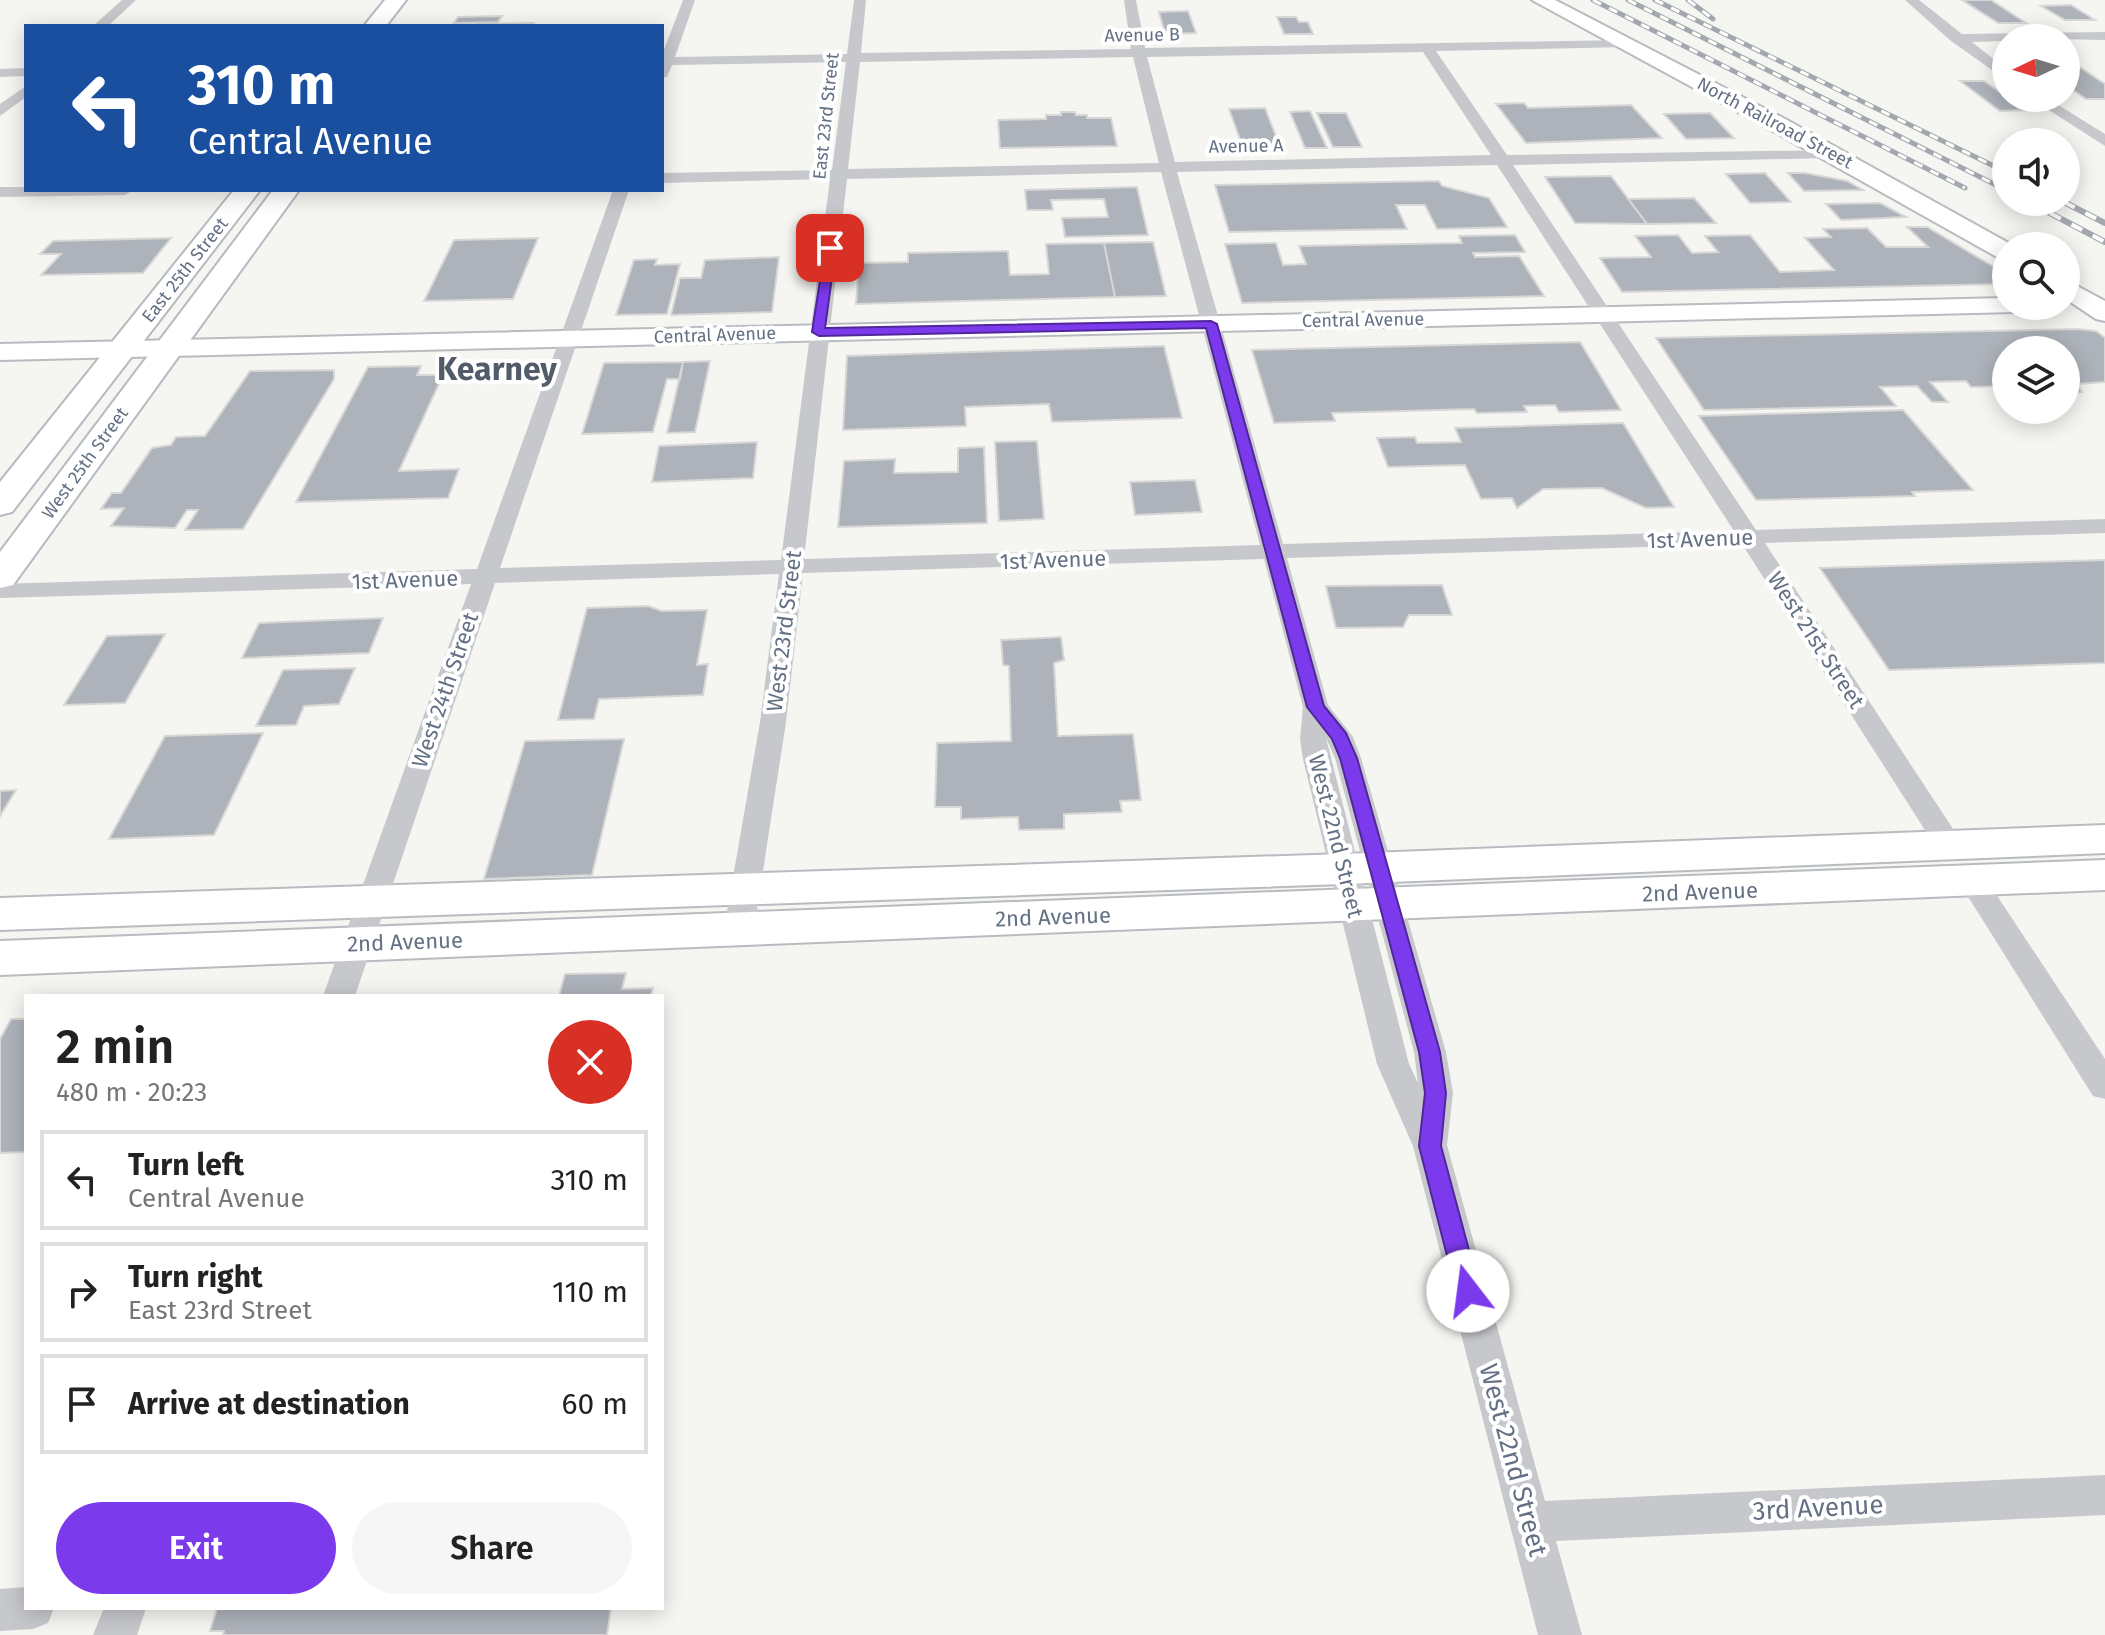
<!DOCTYPE html>
<html lang="en">
<head>
<meta charset="utf-8">
<style>
	:root { --surface:#fff; --page:#f6f6f6; --text:#222; --muted:#767676; --line:#e0e0e0; --accent:#7c3aed }
	body { margin:0; font-family:"Fira Sans",sans-serif; background:var(--page); color:var(--text); height:100vh; display:flex; flex-direction:column; font-size:30px; white-space:nowrap }
	* { box-sizing:border-box; margin:0 }
	p { font-size:26px; color:var(--muted) }
	.icon { flex:none; width:44px; height:44px; fill:none; stroke:currentColor; stroke-width:2; stroke-linecap:round; stroke-linejoin:round }
	.map { position:relative; flex:1; overflow:hidden }
	.sheet { position:absolute; left:24px; top:994px; width:640px; height:616px; display:flex; flex-direction:column; background:var(--surface); border-radius:0px; box-shadow:0 4px 20px #0003 }
	.sheet>* { flex:none }
	.guide { position:absolute; left:24px; top:24px; width:640px; height:168px; border-radius:0px; box-shadow:0 4px 20px #0003; background:#1a4fa0; color:#fff; overflow:hidden }
	.needle { width:52px; rotate:266deg }
	.fabs { position:absolute; left:1992px; top:24px; display:grid; gap:16px }
	.fabs a { display:grid; place-items:center; width:88px; height:88px; border-radius:50%; background:var(--surface); box-shadow:0 4px 20px #0003; font-size:40px }
	.pin { position:absolute; display:grid; place-items:center; width:68px; height:68px; color:#fff; margin:-34px; border-radius:16px; box-shadow:0 4px 12px #0006 }
	.me { position:absolute; width:88px; margin:-44px; rotate:345deg; stroke-linejoin:round; filter:drop-shadow(0 0 6px #0008) }
	.turn { display:flex; align-items:center; gap:28px; height:168px; padding:0 32px; font-size:36px }
	.turn .icon { width:104px; height:104px; stroke-width:2.5 }
	.turn b { display:block; font-size:56px; line-height:68px }
	.round { display:grid; place-items:center; flex:none; width:84px; height:84px; border-radius:42px; background:var(--page) }
	.head { display:flex; align-items:center; justify-content:space-between; height:136px; padding:0 32px }
	h1 { font-size:48px; font-weight:600; line-height:60px }
	.action { display:flex; gap:16px; margin-top:auto; padding:16px 32px }
	.action a { flex:1; height:92px; border-radius:48px; background:var(--accent); color:#fff; font-size:32px; font-weight:600; line-height:92px; text-align:center }
	.action a+a { background:var(--page); color:var(--text) }
	ul { padding:0; list-style:none }
	li { display:flex; align-items:center; gap:24px; height:100px; margin:0 16px 12px; padding:0 16px; border:4px solid var(--line); border-radius:0px }
	li div { flex:1 }
	li b { display:block; font-size:30px }
	li em { font-style:normal }
	.map>svg:first-child { display:block }
	.building { fill:#aeb3bb; stroke:#d7d7d5; stroke-width:2 }
	.lines { fill:none; stroke-linecap:round; stroke-linejoin:round }
	.secondary-casing { stroke:#b8bbc0; stroke-width:4 }
	.primary-casing { stroke:#b6b9be; stroke-width:4 }
	.street { fill:#c6c8cc; fill-rule:evenodd }
	.secondary { fill:#fff; fill-rule:evenodd }
	.primary { fill:#fff; fill-rule:evenodd }
	.rail-far1-casing { stroke:#a3a8af; stroke-width:5 }
	.rail-casing { stroke:#a3a8af; stroke-width:6 }
	.rail-far1 { stroke:#fff; stroke-width:3; stroke-dasharray:9; stroke-linecap:butt }
	.rail { stroke:#fff; stroke-width:4; stroke-dasharray:12; stroke-linecap:butt }
	.route { fill:#7c3aed; stroke:#51269a; stroke-width:2 }
	.labels { text-anchor:middle; dominant-baseline:central; stroke-width:8; stroke-linejoin:round; paint-order:stroke }
	.far-street-label { font-size:18px; fill:#647184; stroke:#fff }
	.street-label { font-size:22px; fill:#647184; stroke:#fff }
	.near-street-label { font-size:26px; fill:#647184; stroke:#fff }
	.far-town-label { font-size:32px; font-weight:bold; fill:#525b69; stroke:#fff }
</style>
</head>
<body>
<div class="map">
<svg width="2105" height="1635" viewBox="0 0 2105 1635">
	<rect width="100%" height="100%" fill="#f5f6f2"/>
	<path class="building" d="M1962,0H1991L2026,23H1998Z
		M2071,5L2095,20H2065L2041,6Z
		M1188,11L1196,33L1165,34L1159,12Z
		M502,16L498,22L454,23L458,17Z
		M1277,17H1296L1299,22H1308L1313,34H1284Z
		M534,23L532,26H477L478,24Z
		M2066,58L2105,84V99H2086L2066,85Z
		M1960,81H1984L2025,110L2000,111Z
		M1524,103L1528,108L1631,105L1662,138L1526,143L1496,104Z
		M1265,108L1281,149L1244,150L1229,109Z
		M1310,111L1327,148H1305L1290,112Z
		M1061,112H1075L1076,115H1087V118H1111L1117,146L1000,148L998,120L1046,119V115H1061Z
		M1317,113H1346L1362,147H1333Z
		M1710,113L1734,138L1686,139L1664,114Z
		M1765,173L1791,202L1750,203L1726,174Z
		M1788,173H1805L1847,181L1863,190L1804,191Z
		M1611,176L1647,224L1575,223L1545,177Z
		M1439,181L1442,186L1489,198L1507,227L1437,229L1425,205H1396L1407,229L1229,232L1215,185Z
		M1137,187L1148,235L1065,237L1062,218L1108,217L1104,199L1051,200L1053,210H1027L1025,190Z
		M1694,198L1716,223L1647,224L1628,199Z
		M1880,203L1906,217L1841,220L1826,204Z
		M1907,227H1927L2006,274V284L1622,292L1600,258L1651,257L1635,236L1678,235L1692,253L1718,252L1705,236L1750,235L1780,272L1834,270L1805,238L1831,237L1823,229L1867,228L1886,247H1928Z
		M1515,235L1525,252L1473,253L1475,257L1519,256L1544,296L1242,303L1225,244L1276,243L1283,265L1306,264L1299,246L1462,243L1459,236Z
		M171,238L143,273L41,275L61,254H40L53,241Z
		M538,238L513,299L424,301L454,240Z
		M1153,242L1166,296L1115,297L1104,243Z
		M1104,243L1115,297L856,304L859,263L908,262V253L1008,251L1010,275L1049,274L1046,244Z
		M779,257L772,312L671,315L680,278H701L705,260Z
		M657,259L655,265L680,264L667,314L616,315L634,260Z
		M2078,329L2096,331L2105,338V382L2078,384L2082,392L2066,393V350H2006V386L1971,387L1966,381L1930,382L1948,402H1932L1917,386L1880,387L1896,406L1704,410L1656,338Z
		M1580,342L1621,410L1559,412L1555,405L1524,406L1527,412L1477,413L1474,409L1332,413L1335,421L1274,423L1252,350Z
		M1164,346L1182,418L1052,422L1049,404L965,407L966,426L843,430L847,356Z
		M710,361L695,432L667,433L683,362Z
		M683,362L680,379H667L653,432L582,434L604,363Z
		M421,366L417,375H443L399,471L459,469L448,498L296,502L368,367Z
		M334,370V379L243,529L185,530L198,510H187L175,528L111,526L124,508L101,509L112,493H121L152,448L171,445L176,437L205,436L250,371Z
		M1903,410L1973,490L1912,492L1915,496L1756,500L1699,416Z
		M1623,423L1674,507L1646,508L1602,488L1543,489L1517,508L1512,498L1481,499L1465,465L1388,467L1377,438L1415,437L1417,443L1461,442L1455,428Z
		M1037,441L1044,519L999,521L995,442Z
		M757,442L753,478L652,482L659,446Z
		M984,447L987,523L838,527L844,461L895,459L894,473L958,472V448Z
		M1195,480L1202,512L1135,515L1130,482Z
		M2105,560V663L1889,670L1820,568Z
		M1442,585L1452,615H1409L1403,627L1336,628L1326,586Z
		M648,606L662,611L707,610L697,665L708,664L703,695L599,699L594,719L558,720L587,608Z
		M383,618L369,653L242,658L259,623Z
		M165,634L125,703L64,705L107,636Z
		M1061,637L1064,660L1054,663L1058,736L1133,734L1141,800L1120,801L1122,812L1064,814V829L1019,830L1018,817L961,819V807H935L937,743L1011,741L1009,666L1003,665L1001,640Z
		M355,668L339,704L304,706L296,725L256,726L283,670Z
		M263,733L214,835L109,839L165,736Z
		M624,739L592,875L484,879L525,741Z
		M16,790L0,816V791Z
		M626,973L622,989L653,988L651,996H559L565,974Z
		M11,1019H26V1152L0,1153V1039Z
		M217,1608H611L607,1635H223L224,1631H210Z"/>
	<g class="lines">
		<g class="secondary-casing">
			<path id="secondary" d="M1532,0H1555L1787,120L2014,246H2006V260L1997,257L1771,130Z
				M2066,280L2105,301V321L2096,319L2066,299Z
				M2006,298V306H2019L2015,312L0,360V344Z
				M2105,825V853L1343,884L0,930V898L1343,854Z
				M2105,860V890L0,975V941Z"/>
		</g>
		<g class="primary-casing">
			<path id="primary" d="M385,0H406L386,26H364Z
				M234,190H260L12,512L0,515V482Z
				M273,190H299L13,585L0,588V552Z"/>
		</g>
		<path class="street" d="M122,0H136L108,26H93Z
			M683,0H695L675,57L847,54L854,0H866L861,53L1131,49L1124,0H1136L1145,48L1623,40L1628,41V47L1436,51L1507,155L1836,150L1838,153L1830,158L1513,165L1756,530L2105,519V533L1765,543L1959,838L1963,845L1959,852L1949,855L1939,852L1742,544L1287,558L1328,705L1353,737L1361,758L1446,1052L1453,1093L1447,1145L1545,1501L2105,1475V1515L1556,1541L1582,1635H1538L1413,1146L1377,1064L1303,759L1300,739L1303,707L1264,559L803,573L786,722L754,929L750,937L739,940L728,937L724,929L760,722L779,574L495,583L355,996H323L471,584L0,598V584L477,569L613,190H629L500,568L781,560L830,179L662,183V173L832,170L846,62L672,65L667,77L662,78V55ZM1423,52L1491,155L1175,162L1147,57ZM1133,57L1159,163L848,169L860,62ZM1497,165L1734,531L1283,544L1177,172ZM1161,172L1260,545L804,559L847,179ZM1326,738L1335,758L1414,1052L1418,1083L1409,1064Z
			M1905,0H1919L1962,34L2105,32V40L2006,38V41L1972,42L2006,69V80L1951,41Z
			M26,68V76L0,77V69Z
			M26,86V97L0,116V104Z
			M2030,98H2047L2105,134V146Z
			M0,187H26V190H133L125,195L0,197Z
			M1972,869L1982,873L2105,1059V1099L2093,1096L1962,887L1957,880L1962,873Z
			M26,1587V1608H54L48,1623L33,1629L0,1631V1589Z
			M104,1608H146L137,1635H93Z"/>
		<use href="#secondary" class="secondary"/>
		<use href="#primary" class="primary"/>
		<g class="rail-far1-casing">
			<path id="rail-far1" d="M1593,0L1965,188
				M1628,0L2006,190
				M1655,0L2006,172
				M1688,0L1713,19"/>
		</g>
		<g class="rail-casing">
			<path id="rail" d="M2029,202L2105,242
				M2064,202L2105,223"/>
		</g>
		<use href="#rail-far1" class="rail-far1"/>
		<use href="#rail" class="rail"/>
	</g>
	<path class="route" d="M830,244L836,248L825,328L1211,321L1217,324L1324,706L1346,733L1357,758L1440,1052L1446,1093L1441,1146L1480,1291L1477,1298L1468,1302L1460,1298L1456,1291L1419,1146L1425,1093L1419,1052L1340,758L1332,739L1307,707L1206,328L819,336L812,332L825,248Z"/>
	<g class="labels">
		<g class="far-street-label">
			<text transform="translate(1142 35) rotate(-1)">Avenue B</text>
			<text transform="translate(826 116) rotate(-84)">East 23rd Street</text>
			<text transform="translate(1775 123) rotate(28)">North Railroad Street</text>
			<text transform="translate(1246 146) rotate(-1)">Avenue A</text>
			<text transform="translate(185 270) rotate(-52)">East 25th Street</text>
			<text transform="translate(1363 320) rotate(-1)">Central Avenue</text>
			<text transform="translate(715 335) rotate(-2)">Central Avenue</text>
			<text transform="translate(85 463) rotate(-54)">West 25th Street</text>
		</g>
		<g class="street-label">
			<text transform="translate(1700 539) rotate(-2)">1st Avenue</text>
			<text transform="translate(1053 560) rotate(-2)">1st Avenue</text>
			<text transform="translate(405 580) rotate(-2)">1st Avenue</text>
			<text transform="translate(784 631) rotate(-83)">West 23rd Street</text>
			<text transform="translate(1816 640) rotate(57)">West 21st Street</text>
			<text transform="translate(445 690) rotate(-71)">West 24th Street</text>
			<text transform="translate(1336 836) rotate(76)">West 22nd Street</text>
			<text transform="translate(1700 892) rotate(-2)">2nd Avenue</text>
			<text transform="translate(1053 917) rotate(-2)">2nd Avenue</text>
			<text transform="translate(405 942) rotate(-2)">2nd Avenue</text>
		</g>
		<g class="near-street-label">
			<text transform="translate(1513 1460) rotate(75)">West 22nd Street</text>
			<text transform="translate(1818 1508) rotate(-3)">3rd Avenue</text>
		</g>
		<g class="far-town-label">
			<text x="497" y="369">Kearney</text>
		</g>
	</g>
</svg>
<div class="fabs">
<a><svg class="needle" viewBox="-14 -14 28 28"><path d="M0-13l5 13h-10z" fill="#e53935"/><path d="M0 13l5-13h-10z" fill="#767676"/></svg></a>
<a><svg class="icon" aria-label="sound" viewBox="0 0 24 24"><path d="M4 9h4l5-4v14l-5-4H4zM17 9q2 3 0 6"/></svg></a>
<a><svg class="icon" aria-label="search" viewBox="0 0 24 24"><circle cx="10" cy="10" r="6"/><path d="M15 15l6 6"/></svg></a>
<a><svg class="icon" aria-label="layers" viewBox="0 0 24 24"><path d="M12 4l9 5-9 5-9-5zM3 14l9 5 9-5"/></svg></a>
</div>
<div class="pin" style="left:830px;top:248px;background:#d93025"><svg class="icon" aria-label="arrive" viewBox="0 0 24 24"><path d="M6 21V4h12l-3 4 3 4H6"/></svg></div>
<svg class="me" style="left:1468px;top:1291px" viewBox="-20 -20 40 40"><circle r="19" fill="#fff"/><path d="M0-13L10 11 0 6-10 11z" fill="#7c3aed"/></svg>
<div class="guide">
<div class="turn"><svg class="icon" aria-label="left" viewBox="0 0 24 24"><path d="M17 20v-9H6M10 6l-5 5 5 5"/></svg><div><b>310 m</b>Central Avenue</div></div>
</div>
<section class="sheet">
<div class="head"><div><h1>2 min</h1><p>480 m · 20:23</p></div><a class="round" style="background:#d93025;color:#fff"><svg class="icon" aria-label="close" viewBox="0 0 24 24"><path d="M6 6l12 12M18 6L6 18"/></svg></a></div>
<ul>
<li><svg class="icon" aria-label="left" viewBox="0 0 24 24"><path d="M17 20v-9H6M10 6l-5 5 5 5"/></svg><div><b>Turn left</b><p>Central Avenue</p></div><em>310 m</em></li>
<li><svg class="icon" aria-label="right" viewBox="0 0 24 24"><path d="M7 20v-9h11M14 6l5 5-5 5"/></svg><div><b>Turn right</b><p>East 23rd Street</p></div><em>110 m</em></li>
<li><svg class="icon" aria-label="arrive" viewBox="0 0 24 24"><path d="M6 21V4h12l-3 4 3 4H6"/></svg><div><b>Arrive at destination</b></div><em>60 m</em></li>
</ul>
<div class="action"><a>Exit</a><a>Share</a></div>
</section>
</div>
</body>
</html>
